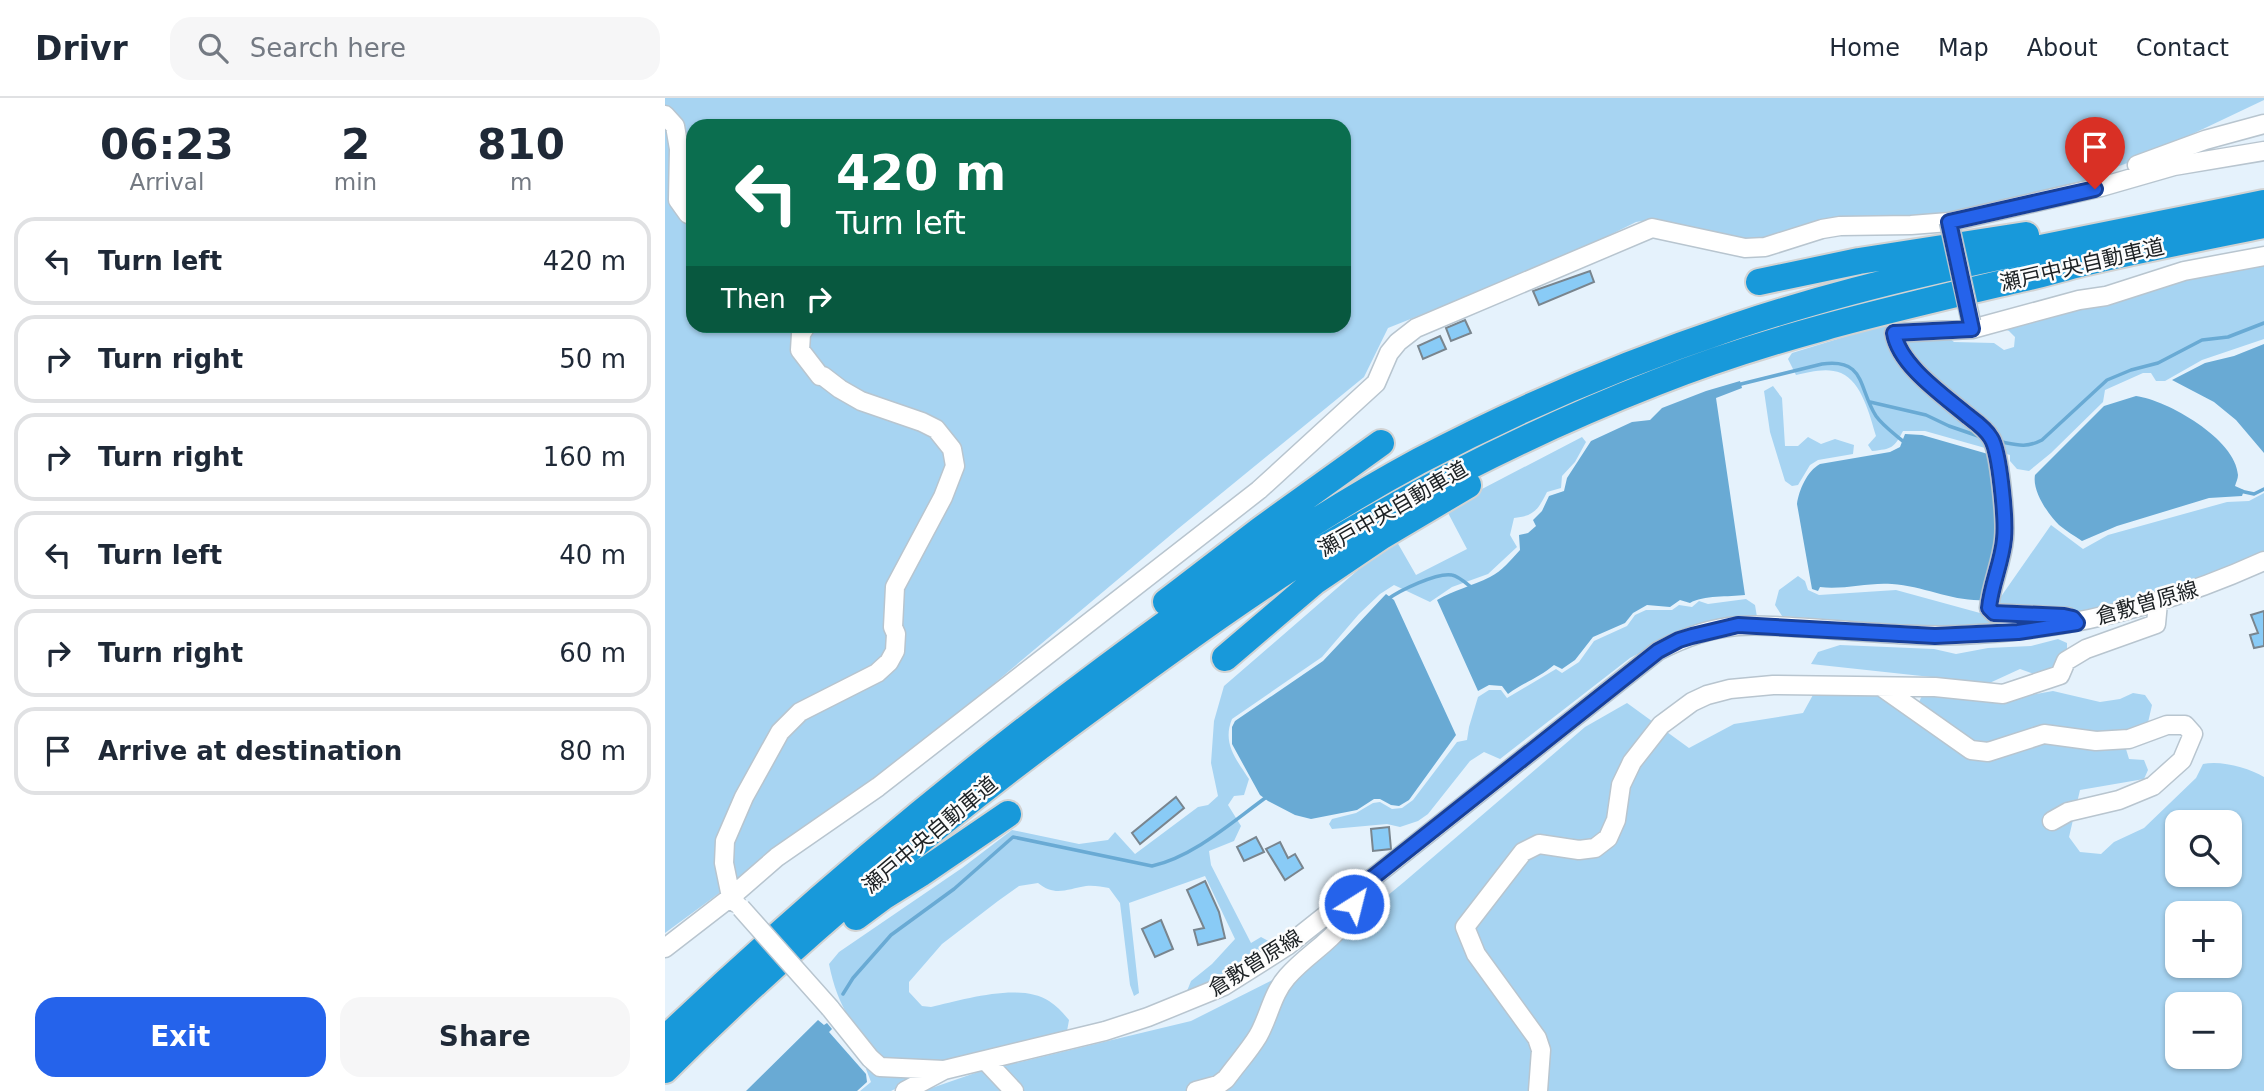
<!DOCTYPE html>
<html lang="en">
<head>
<meta charset="utf-8">
<style>
	:root { --surface:#fff; --page:#f6f6f7; --text:#1f2937; --muted:#747a83; --line:#e0e1e3; --accent:#2563eb }
	body { margin:0; font-family:"DejaVu Sans","Noto Sans JP",sans-serif; background:var(--page); color:var(--text); height:100vh; display:flex; flex-direction:column; font-size:26px; white-space:nowrap }
	* { box-sizing:border-box; margin:0 }
	p { font-size:23px; color:var(--muted) }
	.icon { flex:none; width:38px; height:38px; fill:none; stroke:currentColor; stroke-width:2; stroke-linecap:round; stroke-linejoin:round }
	.map { position:relative; flex:1; overflow:hidden }
	.panel { display:flex; flex-direction:column; background:var(--surface); width:665px }
	.panel>* { flex:none }
	.guide { position:absolute; left:21px; top:21px; width:665px; height:214px; border-radius:21px; box-shadow:0 2px 5px #0004; background:#0b6e4f; color:#fff; overflow:hidden }
	.controls { position:absolute; left:1500px; top:712px; display:grid; gap:14px }
	.controls a { display:grid; place-items:center; width:77px; height:77px; border-radius:14px; background:var(--surface); box-shadow:0 2px 5px #0004; font-size:35px }
	.pin { position:absolute; display:grid; place-items:center; width:60px; height:60px; color:#fff; margin:-72px -30px; border-radius:50% 50% 50% 0; rotate:-45deg; box-shadow:0 0 7px #0007 }
	.pin .icon { rotate:45deg }
	.me { position:absolute; width:77px; margin:-38px; rotate:36deg; stroke-linejoin:round; filter:drop-shadow(0 0 5px #0008) }
	.turn { display:flex; align-items:center; gap:24px; height:147px; padding:0 35px; font-size:32px }
	.turn .icon { width:91px; height:91px; stroke-width:2.5 }
	.turn b { display:block; font-size:49px; line-height:60px }
	.then { display:flex; align-items:center; height:66px; padding:0 35px; background:#0003; gap:14px; font-size:26px }
	.eta { display:flex; justify-content:space-evenly; align-items:center; height:119px; text-align:center }
	.eta b { font-size:42px; font-weight:700; line-height:49px }
	.cta { display:flex; gap:14px; margin-top:auto; padding:14px 35px }
	.cta a { flex:1; height:80px; border-radius:21px; background:var(--accent); color:#fff; font-size:28px; font-weight:700; line-height:80px; text-align:center }
	.cta a+a { background:var(--page); color:var(--text) }
	ul { padding:0; list-style:none }
	li { display:flex; align-items:center; gap:21px; height:88px; margin:0 14px 10px; padding:0 21px; border:4px solid var(--line); border-radius:21px }
	li div { flex:1 }
	li b { display:block; font-size:26px }
	li em { font-style:normal }
	header { display:flex; align-items:center; gap:42px; box-sizing:border-box; height:98px; padding:0 35px; background:var(--surface); border-bottom:2px solid var(--line) }
	header strong { font-size:33px }
	nav { display:flex; gap:38px; margin-inline-start:auto; font-size:24px }
	.search { width:490px; height:63px; background:var(--page); display:flex; align-items:center; gap:18px; box-sizing:border-box; padding:0 24px; border-radius:21px; color:var(--muted); font-size:26px }
	main { display:flex; flex:1; min-height:0 }
	.map>svg:first-child { display:block }
	.green { fill:#a7d4f2; fill-rule:evenodd }
	.water { fill:#69aad4 }
	.lines { fill:none; stroke-linecap:round; stroke-linejoin:round }
	.stream { stroke:#69aad4; stroke-width:3.5 }
	.building { fill:#89cbf6; stroke:#79858e; stroke-width:2 }
	.minor-casing { stroke:#b8c5cf; stroke-width:21 }
	.highway-casing { stroke:#d2d3d3; stroke-width:30 }
	.minor { stroke:#fff; stroke-width:18 }
	.highway { stroke:#1899da; stroke-width:26 }
	.minor-bridge-casing { stroke:#b8c5cf; stroke-width:21; stroke-linecap:butt }
	.minor-bridge { stroke:#fff; stroke-width:18 }
	.route-casing { stroke:#184099; stroke-width:18 }
	.route { stroke:#2563eb; stroke-width:12 }
	.labels { text-anchor:middle; dominant-baseline:central; stroke-width:5; stroke-linejoin:round; paint-order:stroke }
	.street-label { font-size:21px; fill:#1c2124; stroke:#fdfdfd }
</style>
</head>
<body>
<header>
<strong>Drivr</strong>
<div class="search"><svg class="icon" aria-label="search" viewBox="0 0 24 24"><circle cx="10" cy="10" r="6"/><path d="M15 15l6 6"/></svg>Search here</div>
<nav><a>Home</a><a>Map</a><a>About</a><a>Contact</a></nav>
</header>
<main>
<section class="panel">
<div class="eta">
<div><b>06:23</b><p>Arrival</p></div>
<div><b>2</b><p>min</p></div>
<div><b>810</b><p>m</p></div>
</div>
<ul>
<li><svg class="icon" aria-label="left" viewBox="0 0 24 24"><path d="M17 20v-9H6M10 6l-5 5 5 5"/></svg><div><b>Turn left</b></div><em>420 m</em></li>
<li><svg class="icon" aria-label="right" viewBox="0 0 24 24"><path d="M7 20v-9h11M14 6l5 5-5 5"/></svg><div><b>Turn right</b></div><em>50 m</em></li>
<li><svg class="icon" aria-label="right" viewBox="0 0 24 24"><path d="M7 20v-9h11M14 6l5 5-5 5"/></svg><div><b>Turn right</b></div><em>160 m</em></li>
<li><svg class="icon" aria-label="left" viewBox="0 0 24 24"><path d="M17 20v-9H6M10 6l-5 5 5 5"/></svg><div><b>Turn left</b></div><em>40 m</em></li>
<li><svg class="icon" aria-label="right" viewBox="0 0 24 24"><path d="M7 20v-9h11M14 6l5 5-5 5"/></svg><div><b>Turn right</b></div><em>60 m</em></li>
<li><svg class="icon" aria-label="arrive" viewBox="0 0 24 24"><path d="M6 21V4h12l-3 4 3 4H6"/></svg><div><b>Arrive at destination</b></div><em>80 m</em></li>
</ul>
<div class="cta"><a>Exit</a><a>Share</a></div>
</section>
<div class="map">
<svg width="1599" height="993" viewBox="0 0 1599 993">
	<rect width="100%" height="100%" fill="#e5f2fc"/>
	<path class="green" d="M0,0H1599V2L1479,59L1443,72L1413,89L1292,116L1088,144L991,121L971,124L901,159L723,230L699,279L514,430L256,647L0,835ZM28,28H679V228H28Z
		M1599,161V241L1537,262L1500,283H1491L1486,275H1478L1440,292L1438,304L1386,355L1364,373L1352,371L1345,363V357L1260,333H1238C1229,350 1227,351 1207,353L1203,347L1211,338C1205,318 1197,284 1176,275C1162,269 1144,274 1131,277L1123,261L1127,255L1218,227L1224,230L1282,238L1289,244L1329,245L1339,252L1349,249L1350,239L1344,233L1335,229Z
		M1108,288L1117,300L1120,348H1133L1143,339L1156,346L1170,341L1189,347L1188,356L1153,362L1145,367L1133,387L1127,388L1120,383L1105,334L1099,293Z
		M917,339L921,344L910,364L897,378L896,390L882,394C873,412 869,418 849,420L845,437L852,449L823,476L787,489L765,504L729,487L715,496L694,516L657,559L567,621C557,645 571,661 584,681L579,697L569,698L563,707L576,728L569,743L544,753L546,767L586,845L596,839L607,845L583,864L520,898L526,883L547,866L570,841L540,778L464,805L474,895L469,898L465,887L455,805L444,790C437,789 429,787 421,788C402,791 390,799 373,785L354,788L333,803L277,846L244,884V894L257,908L266,909C298,902 355,884 384,903C392,908 398,915 404,922L402,933L398,937L284,963L255,965L215,960C188,929 172,907 164,866L174,854L297,770L347,732L414,746L443,742L450,734L470,756L533,709L543,707L553,698L546,665L549,623L559,588L708,459L732,444L751,477L802,451L782,413L817,391Z
		M1599,395V455L1494,498L1435,512L1336,527L1276,530L1117,518L1110,507L1114,492L1133,478L1140,483L1143,492L1154,497L1231,492L1315,515L1335,500L1386,427L1418,451L1443,437L1562,404L1584,403Z
		M1081,501L1090,507L1092,519L996,544L965,560L835,661L819,654L805,663L763,716L753,723L735,729L722,726L667,731L664,726L667,721L691,715L708,705L715,704L727,711L737,710L748,702L792,644L802,642L804,629L813,599L824,592H836L842,600L891,571L897,575L914,564L929,543L962,528L970,517L981,512H1007L1014,507L1027,509L1034,503L1043,506Z
		M1393,541L1402,545V552L1391,573L1369,576L1355,571L1318,588L1327,604L1388,593L1435,604L1455,601L1468,595L1480,597L1487,607L1482,629L1461,651L1464,661L1479,662L1483,672L1479,681L1415,692L1404,739L1415,754L1436,756L1449,744L1479,730L1531,680L1538,666C1556,662 1584,670 1599,679V993H258L313,974L526,923L641,865L739,784L920,629L962,605L1024,650L1069,626L1138,615L1149,595H1212L1231,609L1254,604L1266,579L1146,566L1153,554L1175,547L1269,551L1291,556L1323,550L1366,548ZM1512,724H1564V777H1512ZM1512,816H1564V868H1512ZM1512,906H1564V959H1512Z
		M203,968L246,978V983L226,993H195L206,984L201,971Z"/>
	<path class="water" d="M1599,246V355L1571,322L1549,304L1507,282L1540,265L1569,258Z
		M1075,283L1077,290L1051,300L1080,497C1064,499 1038,497 1025,505L1015,502L1005,509L982,507L968,515L960,525L928,539L910,562L897,571L889,567C875,579 858,585 843,596L837,588L824,587L813,593L772,502C789,492 807,488 825,479C837,473 846,462 855,452L854,437L863,435L871,428L868,422L877,413L884,398L899,393L902,380L926,343L967,324L985,322L997,310L1041,293Z
		M1471,298C1502,302 1571,341 1573,377C1573,381 1571,384 1570,388L1579,392L1577,398L1544,400L1452,428L1417,443C1410,438 1401,433 1394,427C1383,416 1367,393 1370,377L1439,308Z
		M1240,336L1257,337L1323,356L1330,413L1329,452L1320,502C1288,504 1259,488 1227,486C1203,484 1179,492 1155,489L1153,493L1147,491L1132,406C1134,392 1142,373 1155,366L1225,354L1235,349Z
		M721,496L729,502L791,637L744,702L734,708L726,707L715,701H709L692,712L646,721L630,717L603,703L595,697L567,646V629L570,623L658,563Z
		M153,922L159,927L162,925L167,931L164,934L201,976L202,984L192,993H81Z"/>
	<g class="lines">
		<path class="stream" d="M1072,287L1157,266C1201,260 1193,290 1211,318C1218,328 1231,337 1240,345
			M1205,304L1261,317L1284,328L1316,339
			M1337,344C1352,347 1362,350 1377,342L1442,282L1466,272L1493,265L1537,242L1563,239L1599,225
			M1575,393L1589,396L1599,391
			M723,501C734,493 772,474 787,477C793,478 801,485 806,489
			M178,896L188,880L226,837L289,791L348,739L487,768C530,758 568,723 603,698"/>
	</g>
	<path class="building" d="M925,173L929,184L874,207L868,193Z
		M800,222L806,235L786,243L781,230Z
		M775,238L781,251L758,261L753,248Z
		M1599,513V548L1589,550L1585,537L1593,535L1586,517Z
		M511,699L519,710L475,746L467,735Z
		M724,729L726,751L708,753L706,731Z
		M591,739L599,754L579,763L572,749Z
		M615,744L623,760L630,756L638,770L620,782L601,751Z
		M540,783L554,814L560,840L533,847L529,832L539,830L522,792Z
		M496,822L508,851L490,859L477,831Z"/>
	<g class="lines">
		<g class="minor-casing">
			<path id="minor" d="M0,17L10,28L14,51L13,102L23,116L28,118
				M1472,67L1540,42L1599,26
				M1306,224L1307,231L1229,235C1234,267 1278,297 1303,318C1310,324 1321,331 1326,340C1335,354 1341,424 1339,441C1337,464 1326,487 1324,510L1329,515L1403,519
				M1307,231L1414,202L1441,198L1519,173L1599,158
				M1218,590L1306,652L1323,654L1379,636L1431,643L1464,641L1502,627H1520L1528,636L1517,662L1488,688L1454,702L1403,714L1387,723
				M71,805L66,799L59,765L60,743L79,699L115,634L135,614L212,575L224,564L230,553L231,536L228,529L230,489L278,399L290,368L287,351L271,331L257,324L196,303L175,291L158,278H155L135,252L136,236L141,228
				M0,850L66,799L112,759L213,689L594,392L711,285L724,255L733,244L751,230L987,130L1080,150L1100,149L1157,131L1175,128L1246,127L1284,124L1436,89L1509,68L1599,53
				M165,910L205,960L215,969L279,972
				M320,962L349,993
				M240,993L279,972L440,933L483,919L559,888L622,848L993,553C1018,540 1045,530 1073,528C1096,526 1120,529 1143,530C1194,533 1245,539 1297,537C1404,533 1502,507 1599,463
				M531,993L553,987L561,981C571,967 584,953 593,938C604,919 607,896 622,879C649,848 683,838 692,793
				M873,993L876,952L872,940L811,856L800,829L858,754L874,746L914,752L930,750L943,740L951,722L956,687L967,664L996,627L1027,604L1042,597L1065,591L1108,587L1270,589L1338,596L1395,577L1401,563L1421,551L1491,526L1493,505"/>
		</g>
		<g class="highway-casing">
			<path id="highway" d="M1094,184L1194,163L1361,137
				M501,504L595,432L716,345
				M560,560L649,484L717,438L803,387
				M191,819L218,799L255,776L343,716
				M0,941C139,809 285,686 438,572C539,496 643,423 754,363C854,310 961,265 1068,229C1240,171 1422,142 1599,105
				M0,972C136,837 284,714 438,602C511,549 583,496 659,449C765,385 875,330 990,285C1108,238 1232,210 1355,181C1376,177 1397,170 1418,165C1478,151 1539,139 1599,127"/>
		</g>
		<use href="#minor" class="minor"/>
		<use href="#highway" class="highway"/>
		<g class="minor-bridge-casing">
			<path id="minor-bridge" d="M1284,124L1306,224
				M76,810L165,910"/>
		</g>
		<use href="#minor-bridge" class="minor-bridge"/>
	</g>
	<g class="lines">
		<g class="route-casing">
			<path id="route" d="M689,806L692,792L993,553L1014,542L1027,538L1073,527L1270,538L1353,534L1412,525L1408,520L1399,518L1329,515L1324,510C1326,487 1337,464 1339,441C1341,423 1335,354 1326,340C1321,331 1311,324 1303,318C1278,297 1234,267 1229,235L1307,231L1284,124L1430,91"/>
		</g>
		<use href="#route" class="route"/>
	</g>
	<g class="labels">
		<g class="street-label">
			<text transform="translate(1417 167) rotate(-13)">瀬戸中央自動車道</text>
			<text transform="translate(728 411) rotate(-30)">瀬戸中央自動車道</text>
			<text transform="translate(1482 505) rotate(-16)">倉敷曽原線</text>
			<text transform="translate(265 737) rotate(-40)">瀬戸中央自動車道</text>
			<text transform="translate(590 865) rotate(-32)">倉敷曽原線</text>
		</g>
	</g>
</svg>
<div class="controls">
<a><svg class="icon" aria-label="search" viewBox="0 0 24 24"><circle cx="10" cy="10" r="6"/><path d="M15 15l6 6"/></svg></a>
<a>+</a>
<a>−</a>
</div>
<div class="pin" style="left:1430px;top:91px;background:#d93025"><svg class="icon" aria-label="arrive" viewBox="0 0 24 24"><path d="M6 21V4h12l-3 4 3 4H6"/></svg></div>
<svg class="me" style="left:689px;top:806px" viewBox="-20 -20 40 40"><circle r="17" fill="#2563eb" stroke="#fff" stroke-width="3"/><path d="M0-11L8 9 0 5-8 9z" fill="#fff"/></svg>
<div class="guide">
<div class="turn"><svg class="icon" aria-label="left" viewBox="0 0 24 24"><path d="M17 20v-9H6M10 6l-5 5 5 5"/></svg><div><b>420 m</b>Turn left</div></div>
<div class="then">Then<svg class="icon" aria-label="right" viewBox="0 0 24 24"><path d="M7 20v-9h11M14 6l5 5-5 5"/></svg></div>
</div>
</div>
</main>
</body>
</html>
